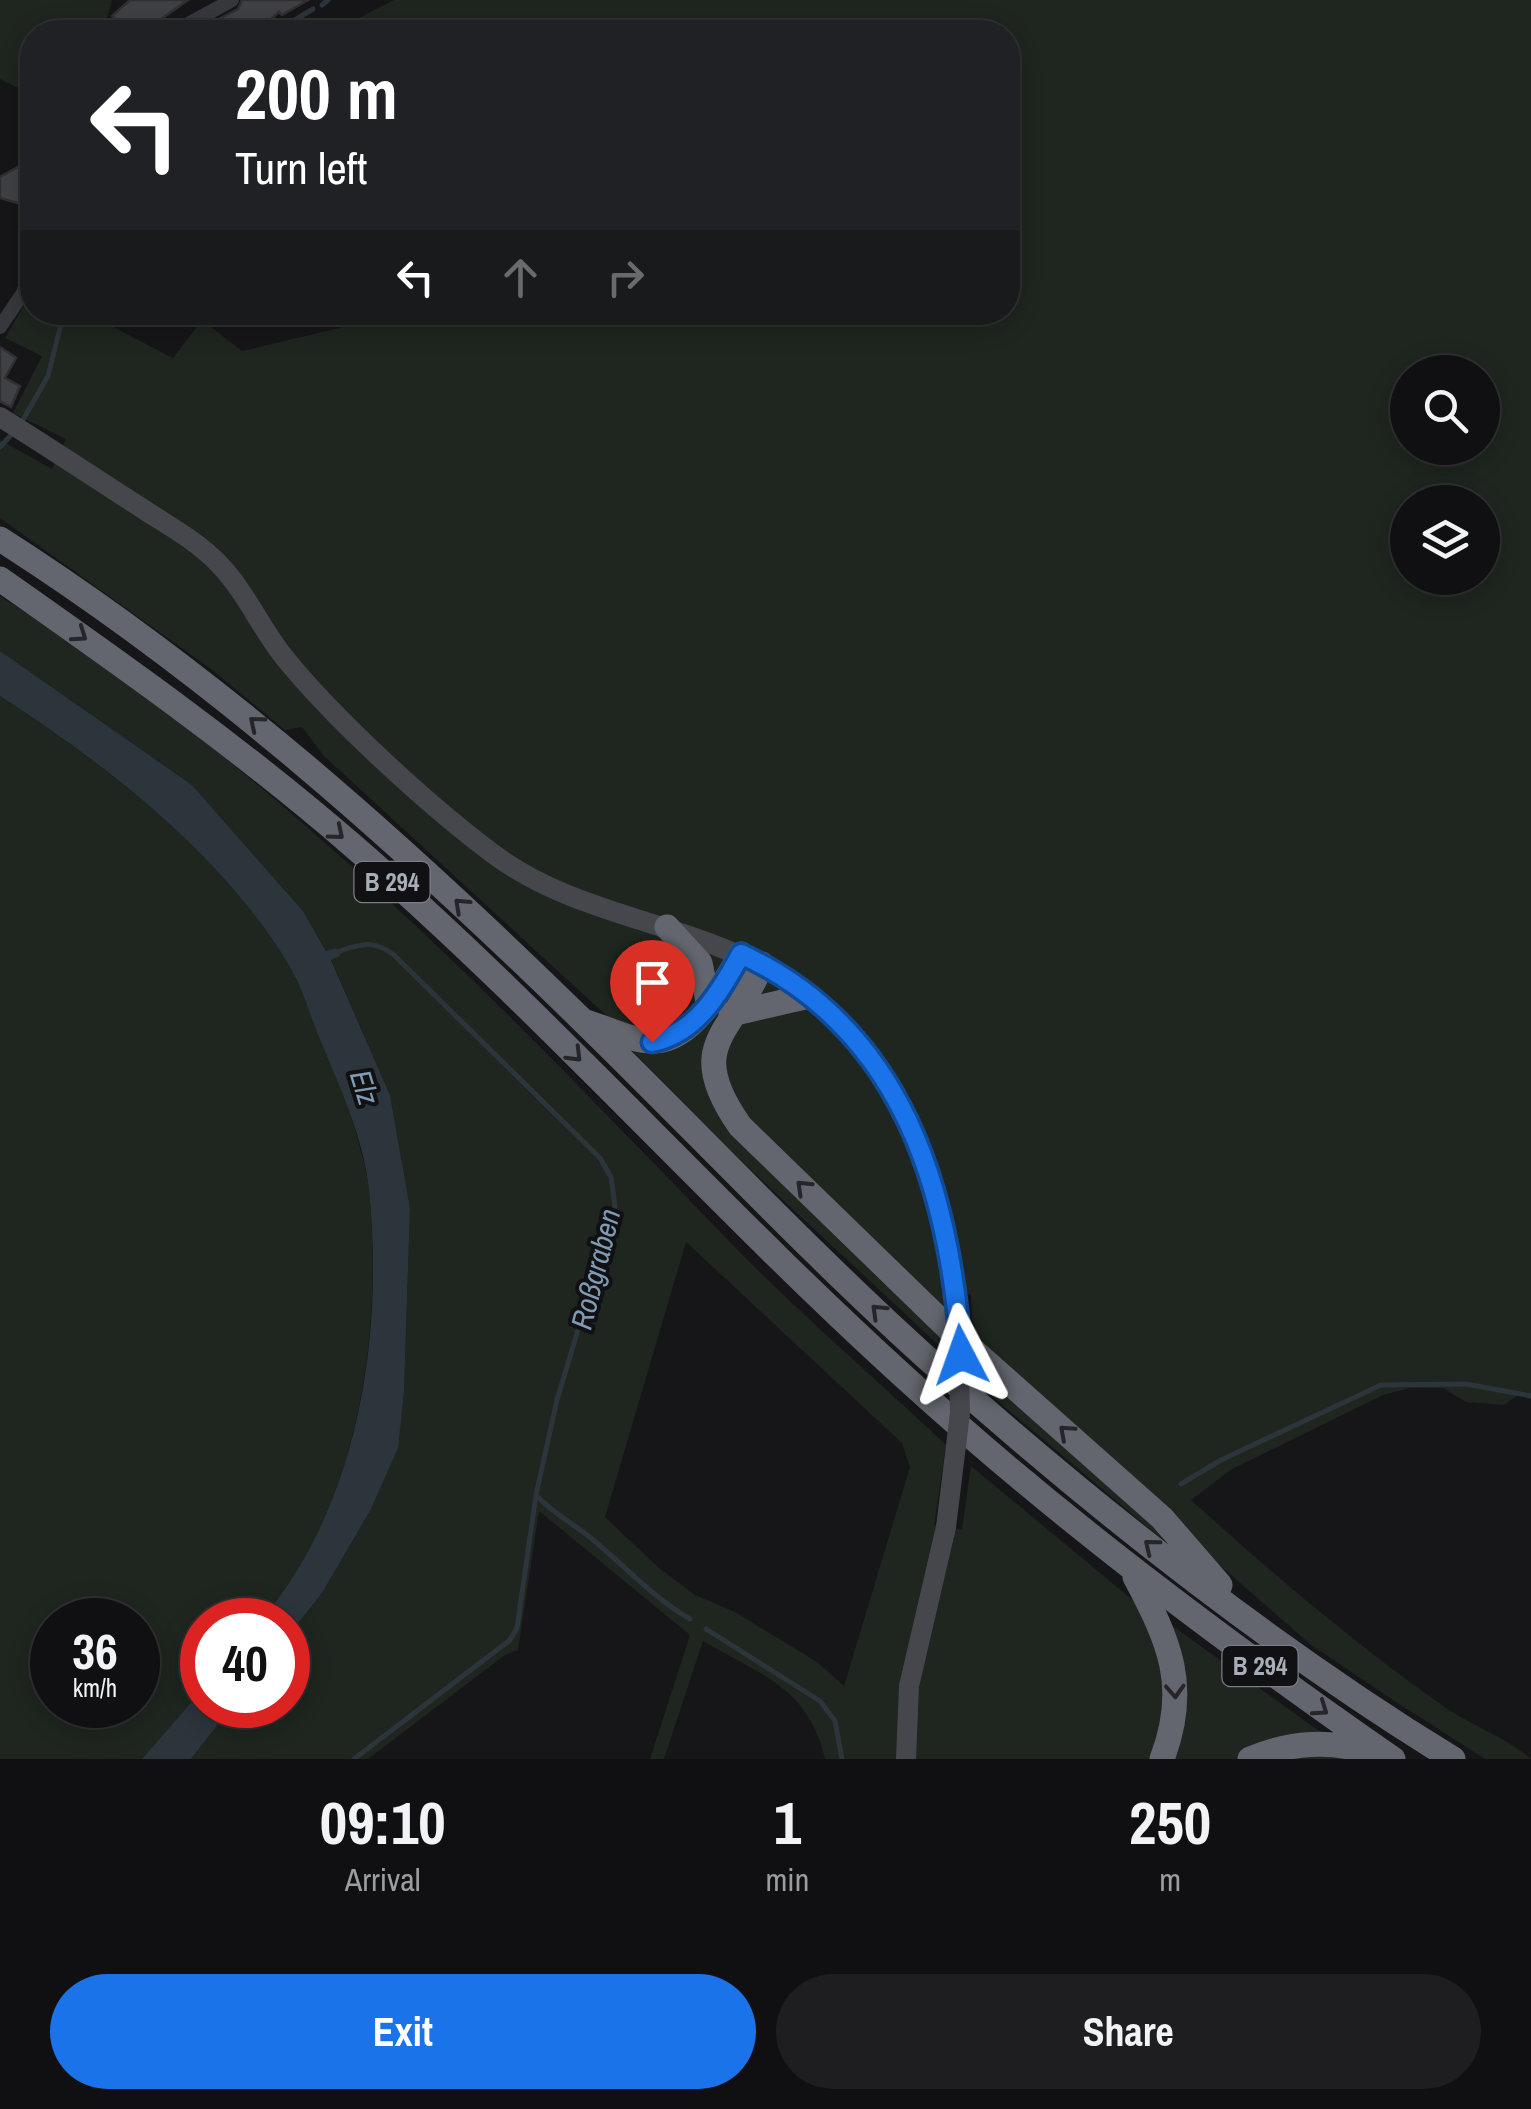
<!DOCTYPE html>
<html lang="en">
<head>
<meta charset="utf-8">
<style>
	:root { --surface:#101012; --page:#1e1e20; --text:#f1f3f6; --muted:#9c9d9f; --line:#303032; --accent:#1a73e8 }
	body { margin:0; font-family:"Archivo Narrow",sans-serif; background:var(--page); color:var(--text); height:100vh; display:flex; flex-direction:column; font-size:38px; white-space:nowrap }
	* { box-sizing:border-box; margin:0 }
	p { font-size:32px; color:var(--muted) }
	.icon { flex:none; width:55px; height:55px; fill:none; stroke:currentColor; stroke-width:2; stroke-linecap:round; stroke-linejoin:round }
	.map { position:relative; height:1759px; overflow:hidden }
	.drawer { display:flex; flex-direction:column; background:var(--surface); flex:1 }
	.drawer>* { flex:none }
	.hud { position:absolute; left:20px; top:20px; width:1000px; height:305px; border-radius:40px; box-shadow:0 5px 25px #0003,0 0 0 2px var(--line); background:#202124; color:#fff; overflow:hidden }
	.buttons { position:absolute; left:1390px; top:355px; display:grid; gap:20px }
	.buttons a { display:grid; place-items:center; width:110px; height:110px; border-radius:50%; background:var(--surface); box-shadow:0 5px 25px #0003,0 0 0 2px var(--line); font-size:50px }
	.speed { position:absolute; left:30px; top:1598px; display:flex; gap:20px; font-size:50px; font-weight:700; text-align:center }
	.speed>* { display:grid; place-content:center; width:130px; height:130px; border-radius:50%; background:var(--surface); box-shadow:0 5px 25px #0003,0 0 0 2px var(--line); line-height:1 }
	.speed small { font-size:25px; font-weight:400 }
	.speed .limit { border:15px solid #d22; background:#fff; color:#111 }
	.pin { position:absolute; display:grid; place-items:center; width:85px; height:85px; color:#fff; margin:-102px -42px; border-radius:50% 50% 50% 0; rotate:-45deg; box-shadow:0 0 10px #0007 }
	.pin .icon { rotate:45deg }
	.me { position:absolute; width:110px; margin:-55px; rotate:356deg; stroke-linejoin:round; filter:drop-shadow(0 0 8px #0008) }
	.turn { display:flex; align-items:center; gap:35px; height:210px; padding:0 50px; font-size:45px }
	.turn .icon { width:130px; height:130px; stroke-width:2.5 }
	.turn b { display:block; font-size:70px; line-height:85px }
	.lanes { display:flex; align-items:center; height:95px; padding:0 50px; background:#0003; justify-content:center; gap:50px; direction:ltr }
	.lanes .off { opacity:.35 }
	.eta { display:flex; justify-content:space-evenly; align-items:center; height:170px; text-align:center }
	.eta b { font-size:60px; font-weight:800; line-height:70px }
	.action { display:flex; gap:20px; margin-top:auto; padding:20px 50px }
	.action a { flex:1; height:115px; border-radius:60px; background:var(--accent); color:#fff; font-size:40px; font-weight:800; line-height:115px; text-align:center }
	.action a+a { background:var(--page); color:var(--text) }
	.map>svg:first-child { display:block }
	.green { fill:#1e261f; fill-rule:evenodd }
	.water { fill:#2c353c }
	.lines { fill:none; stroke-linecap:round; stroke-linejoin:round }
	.stream { stroke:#2c353c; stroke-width:5 }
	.building { fill:#404145; stroke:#303034; stroke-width:2.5 }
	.street { stroke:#37383d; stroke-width:14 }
	.secondary { stroke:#45474d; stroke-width:20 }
	.highway { stroke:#63666e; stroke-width:25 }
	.secondary-bridge { stroke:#45474d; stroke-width:20 }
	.oneway { stroke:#26262a }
	.route-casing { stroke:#114b97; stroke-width:25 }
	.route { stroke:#1a73e8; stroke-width:18 }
	.labels { text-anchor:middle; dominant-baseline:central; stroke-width:8; stroke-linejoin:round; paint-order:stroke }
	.shield { fill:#111113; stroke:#7b7e86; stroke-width:2.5 }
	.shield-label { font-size:25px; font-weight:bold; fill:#a8adb8 }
	.water-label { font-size:30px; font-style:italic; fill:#7f9bb3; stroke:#111113 }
</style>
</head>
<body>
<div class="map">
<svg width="1531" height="1759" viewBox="0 0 1531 1759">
	<rect width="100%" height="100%" fill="#161618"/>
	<path class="green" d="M0,0H112L103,32H32V95L0,79Z
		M394,0H1531V1399L1518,1395L1504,1405L1466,1402L1443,1388H1410L1383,1395L1232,1469L1191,1500C1273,1574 1356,1645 1446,1708C1473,1726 1507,1738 1531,1759H1485L1393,1700L1310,1644L1175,1526L1164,1541L975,1382L971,1294L946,1298L949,1355L734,1154L629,1048L609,1018L324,756L302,727L285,730L211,669L0,518V440L52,469L66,439L13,413L42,356L5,338L32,292V312L86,313L173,358L202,320L242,351L360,323L385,312H1008V32H364L355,20ZM1408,372H1482V448H1408ZM1408,502H1482V578H1408Z
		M0,596C273,767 503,1006 725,1237C795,1310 873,1376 946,1445L934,1525L962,1530L971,1466L1170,1631L1174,1627L1329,1738L1347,1759H825C809,1688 761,1675 703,1641L664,1759H650L690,1635L539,1511L518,1650L505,1655L368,1759H191L233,1705H288V1636L322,1593L370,1511L397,1448L404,1392L410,1208L390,1095L331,959L335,948L327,952L303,911L192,785L0,651ZM686,1242L902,1443L910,1467L844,1686L817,1662L735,1612L695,1595L659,1568L605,1517Z
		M0,696C107,766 226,856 291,969C316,1013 364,1140 369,1190C383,1336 359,1505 261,1620H202V1690L142,1759H0ZM52,1620H138V1705H52Z"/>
	<path class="water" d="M0,651L192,785L303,911L326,951L336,948L340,956L331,960L390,1095L410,1208L404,1392L398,1448L370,1511L322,1593L288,1636V1620H261C359,1505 384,1336 369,1190C364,1137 337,1081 317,1032C309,1011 302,988 291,969C225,856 108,766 0,696Z
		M202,1690V1705H233L191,1759H142Z"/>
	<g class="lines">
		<path class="stream" d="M322,5L328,0
			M275,32L313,9
			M20,425L48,376L64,312
			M0,447L13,433
			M334,953C358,945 372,938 394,955L600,1158L611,1177L615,1206L557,1400L536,1495C553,1514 573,1523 592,1539C626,1567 652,1597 690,1619
			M1181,1484L1221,1460L1381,1385L1466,1384L1531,1396
			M706,1629L820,1701L835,1721L842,1759
			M354,1759L510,1640L517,1628L536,1495"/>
	</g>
	<path class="building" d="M130,0H188L143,32H124L112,16Z
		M242,0H308L282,15L279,12L256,32L247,27L241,32H223L217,20L238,9Z
		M23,164L32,166V207L0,198V177Z
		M0,347L16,358L5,378L20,386L11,407L0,401Z"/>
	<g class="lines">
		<path class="street" d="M174,32L232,0
			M0,327L23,293L32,267"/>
		<path class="secondary" d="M0,417C47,446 93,477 140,507C167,525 196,540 219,564C246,592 260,627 284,657C334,719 428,805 492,853C595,931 734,919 835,1019C911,1095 944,1193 957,1297
			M906,1759L909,1686L946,1527"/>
		<path class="highway" d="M0,539C213,675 400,842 581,1019C697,1132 808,1251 929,1360C1092,1506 1266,1644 1453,1759
			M0,579C121,664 240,748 352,845C544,1011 713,1203 901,1374C1055,1515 1222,1640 1393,1759
			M667,927L700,963L708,1001
			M762,964C734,1034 682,1043 740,1126L949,1329L1162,1518L1220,1585
			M731,1014L809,996
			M586,1022C607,1028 633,1042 655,1041C693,1040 724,984 741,954
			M1135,1577C1169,1641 1190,1686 1162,1759
			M1250,1759C1288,1743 1333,1738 1371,1754"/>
		<path class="secondary-bridge" d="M946,1527L960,1413L957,1297"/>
	</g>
	<defs><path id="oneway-chevron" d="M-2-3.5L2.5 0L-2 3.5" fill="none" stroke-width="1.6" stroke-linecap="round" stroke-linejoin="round" transform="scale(2.5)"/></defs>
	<g class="oneway">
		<use href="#oneway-chevron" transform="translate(80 635) rotate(35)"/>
		<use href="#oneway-chevron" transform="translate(256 723) rotate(-140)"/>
		<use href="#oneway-chevron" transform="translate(337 833) rotate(40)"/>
		<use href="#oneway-chevron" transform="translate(461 905) rotate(-137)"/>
		<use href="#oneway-chevron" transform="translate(575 1055) rotate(45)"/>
		<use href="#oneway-chevron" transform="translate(803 1187) rotate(-136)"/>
		<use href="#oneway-chevron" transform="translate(878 1311) rotate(-136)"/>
		<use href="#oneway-chevron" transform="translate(1066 1432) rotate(-138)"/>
		<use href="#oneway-chevron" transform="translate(1151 1546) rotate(-141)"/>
		<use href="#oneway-chevron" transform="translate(1175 1691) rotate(87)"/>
		<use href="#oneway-chevron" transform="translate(1321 1709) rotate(35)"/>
	</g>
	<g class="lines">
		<g class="route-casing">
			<path id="route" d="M652,1042C696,1034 721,991 741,954C903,1029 950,1191 961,1355"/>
		</g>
		<use href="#route" class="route"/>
	</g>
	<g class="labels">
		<g class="shield">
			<rect x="354.5" y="862" width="75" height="40" rx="8"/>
			<rect x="1222.5" y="1646" width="75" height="40" rx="8"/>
		</g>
		<g class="shield-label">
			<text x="392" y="882">B 294</text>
			<text x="1260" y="1666">B 294</text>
		</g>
		<g class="water-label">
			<text transform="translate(365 1087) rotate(73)">Elz</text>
			<text transform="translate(595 1269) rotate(-76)">Roßgraben</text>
		</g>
	</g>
</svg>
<div class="buttons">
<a><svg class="icon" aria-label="search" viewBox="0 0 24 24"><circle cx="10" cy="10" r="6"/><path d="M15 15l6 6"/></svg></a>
<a><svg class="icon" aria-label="layers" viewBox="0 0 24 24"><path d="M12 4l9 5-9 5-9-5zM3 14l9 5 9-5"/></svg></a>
</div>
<div class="speed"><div>36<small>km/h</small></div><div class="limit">40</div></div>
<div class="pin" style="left:652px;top:1042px;background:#d93025"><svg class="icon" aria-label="arrive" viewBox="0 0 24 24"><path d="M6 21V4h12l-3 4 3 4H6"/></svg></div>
<svg class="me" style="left:961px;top:1355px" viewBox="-20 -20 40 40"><path d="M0-17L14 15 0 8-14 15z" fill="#1a73e8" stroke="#fff" stroke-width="4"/></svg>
<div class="hud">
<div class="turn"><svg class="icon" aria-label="left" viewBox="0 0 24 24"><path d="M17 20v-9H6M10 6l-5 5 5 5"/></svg><div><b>200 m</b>Turn left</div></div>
<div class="lanes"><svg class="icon" aria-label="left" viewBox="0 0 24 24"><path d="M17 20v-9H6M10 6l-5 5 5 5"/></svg><svg class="icon off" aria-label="ahead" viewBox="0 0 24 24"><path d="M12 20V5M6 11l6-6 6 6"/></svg><svg class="icon off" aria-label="right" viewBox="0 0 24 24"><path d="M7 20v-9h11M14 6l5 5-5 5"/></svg></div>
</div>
</div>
<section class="drawer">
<div class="eta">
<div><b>09:10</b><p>Arrival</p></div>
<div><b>1</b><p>min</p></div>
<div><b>250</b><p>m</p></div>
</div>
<div class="action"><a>Exit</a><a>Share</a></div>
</section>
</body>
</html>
